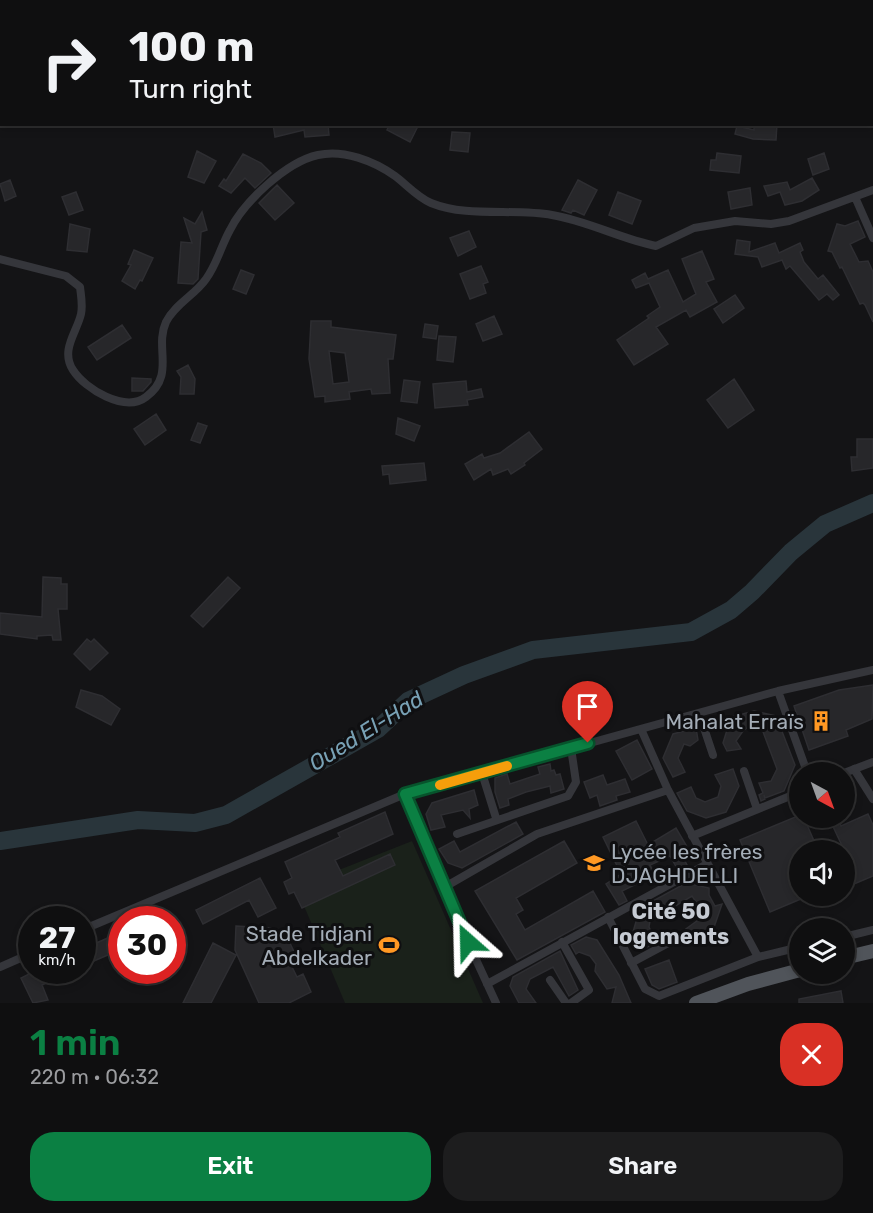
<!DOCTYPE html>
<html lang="en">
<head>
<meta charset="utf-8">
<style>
	:root { --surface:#0f0f10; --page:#1d1d1e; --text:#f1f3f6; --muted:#9b9c9f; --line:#2f2f30; --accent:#0b8043 }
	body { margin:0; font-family:Rubik,sans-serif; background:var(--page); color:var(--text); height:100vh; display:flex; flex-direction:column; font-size:22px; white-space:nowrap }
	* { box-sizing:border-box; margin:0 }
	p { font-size:20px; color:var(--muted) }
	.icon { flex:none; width:33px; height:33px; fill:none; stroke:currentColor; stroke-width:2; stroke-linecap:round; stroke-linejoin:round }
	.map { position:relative; height:1003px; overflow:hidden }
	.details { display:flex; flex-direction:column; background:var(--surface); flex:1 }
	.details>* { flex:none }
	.hud { position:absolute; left:0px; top:0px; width:873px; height:126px; box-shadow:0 3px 9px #0003,0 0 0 2px var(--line); background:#0f0f10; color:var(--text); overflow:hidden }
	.needle { width:39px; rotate:139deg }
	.tools { position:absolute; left:789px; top:762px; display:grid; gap:12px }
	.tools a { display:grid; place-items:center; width:66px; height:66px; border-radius:50%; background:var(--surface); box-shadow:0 3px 9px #0003,0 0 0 2px var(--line); font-size:30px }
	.speed { position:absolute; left:18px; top:906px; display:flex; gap:12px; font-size:30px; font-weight:700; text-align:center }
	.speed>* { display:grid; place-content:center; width:78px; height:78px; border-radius:50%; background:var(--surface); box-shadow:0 3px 9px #0003,0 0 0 2px var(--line); line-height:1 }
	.speed small { font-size:15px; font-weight:400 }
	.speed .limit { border:9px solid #d22; background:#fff; color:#111 }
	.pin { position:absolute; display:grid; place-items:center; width:51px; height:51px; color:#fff; margin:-62px -26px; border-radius:50% 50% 50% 0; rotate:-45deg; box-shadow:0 0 6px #0007 }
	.pin .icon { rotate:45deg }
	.me { position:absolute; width:66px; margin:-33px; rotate:335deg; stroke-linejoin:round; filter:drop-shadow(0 0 4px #0008) }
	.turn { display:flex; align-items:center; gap:21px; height:126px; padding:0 30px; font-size:27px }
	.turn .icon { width:78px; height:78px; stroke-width:2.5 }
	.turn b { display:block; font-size:42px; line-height:51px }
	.round { display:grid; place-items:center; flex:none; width:63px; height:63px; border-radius:24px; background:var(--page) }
	.summary { display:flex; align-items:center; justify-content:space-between; height:102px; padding:0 30px }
	h1 { font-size:36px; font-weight:600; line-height:45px; color:var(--accent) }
	.action { display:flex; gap:12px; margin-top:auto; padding:12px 30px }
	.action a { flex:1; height:69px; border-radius:24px; background:var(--accent); color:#fff; font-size:24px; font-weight:600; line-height:69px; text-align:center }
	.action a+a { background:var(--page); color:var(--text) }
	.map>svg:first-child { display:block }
	.green { fill:#1a211a }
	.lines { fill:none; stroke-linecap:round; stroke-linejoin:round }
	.river { stroke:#29353b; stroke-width:18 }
	.building { fill:#27272a; stroke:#2e2e32; stroke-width:1.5; fill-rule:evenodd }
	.street { stroke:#35363b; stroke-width:8 }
	.primary { stroke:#50545a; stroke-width:14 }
	.route-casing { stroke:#07532c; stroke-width:15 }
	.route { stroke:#0b8043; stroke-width:10 }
	.slow { stroke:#f59e0b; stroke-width:10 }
	.labels { text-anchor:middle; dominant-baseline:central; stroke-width:6; stroke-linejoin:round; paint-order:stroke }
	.poi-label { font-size:21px; fill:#a4adb7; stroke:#0f0f11; text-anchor:end }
	.water-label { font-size:22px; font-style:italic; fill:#78a1b5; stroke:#0f0f11 }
	.neighbourhood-label { font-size:22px; font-weight:bold; fill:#c6cbd3; stroke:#0f0f11 }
</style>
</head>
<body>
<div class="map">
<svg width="873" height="1003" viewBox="0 0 873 1003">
	<rect width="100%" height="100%" fill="#141416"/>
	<path class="green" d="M412,841L483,1003H345L296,887Z"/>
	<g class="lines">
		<path class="river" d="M0,841L138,820L195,823L226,815L378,729L408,701L464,675L533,650L691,632L731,610L752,592L791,552L825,524L873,503"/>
	</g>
	<path class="building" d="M273,124H328L329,135L305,137L304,130L275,137Z
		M390,124H411L417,128L410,142L387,130Z
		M754,124H777L776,140L753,139L735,134L737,126L754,130Z
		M452,132L470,133L468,152L450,150Z
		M197,151L216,161L204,183L188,177Z
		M717,153L741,156L739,173L710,170L711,160H716Z
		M824,153L829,169L813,175L808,159Z
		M243,154L261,163L271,173L255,188L245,178L231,193L219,186L224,179L226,181Z
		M812,178L819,190L802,201L785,205L780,192L768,196L764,186L787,182L790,190Z
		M10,180L16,196L5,201L0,184Z
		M578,180L597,190L584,215L573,210L571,213L562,210Z
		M277,185L294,203L275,220L259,203Z
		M750,188L752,205L731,209L728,192Z
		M76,192L83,210L69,215L62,197Z
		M618,192L641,201L632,224L609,215Z
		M202,212L207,230L201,232L198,279L193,284L178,283L181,242L192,243L184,218L195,224Z
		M858,221L865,237L850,244L859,262L868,261L873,272V322L865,305L863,303L860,304L842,267L840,268L832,252L828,251L837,224L845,226Z
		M70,224L90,229L87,252L67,250Z
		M469,231L476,247L458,256L450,238Z
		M737,240L750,242L749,252L775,243L779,253L800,243L803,250L800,252L804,262L818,279L823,275L839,295L833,300L827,294L819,300L790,266L786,269L782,260L762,267L758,257L735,254Z
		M134,250L153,258L142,281L140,280L135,289L122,281L131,265L128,264Z
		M702,251L714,279L706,282L717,302L690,317L686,310L656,327L668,344L634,365L617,340L649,318L647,316L660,307L649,283L636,288L632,280L645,273L648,279L668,270L683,302L696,294L682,259Z
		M481,266L488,282L483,284L486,293L470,299L460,274Z
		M241,270L254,275L246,294L233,289Z
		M735,295L744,308L723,323L714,309Z
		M494,316L502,334L483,341L476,324Z
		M311,321H331V327L396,335L393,359H388L390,393L372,394L371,389L349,392L350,399L325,402V396L315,397L309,359ZM329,351L345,353L349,382L333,384Z
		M425,324L438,326L436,339L423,337Z
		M122,325L131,338L97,360L88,347Z
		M439,336L456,337L453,362L437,360Z
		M188,365L195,379L194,394H180L181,377L177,371Z
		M132,378L151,379V382L143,391H132Z
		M734,379L754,410L728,428L707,400Z
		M404,380L420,382L417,403L401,401Z
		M466,381L467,392L481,389L483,397L467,400L468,405L435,408L433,384Z
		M156,414L166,430L145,445L134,429Z
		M398,418L420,426L414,441L396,434Z
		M198,423L207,426L200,443L191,440Z
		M529,432L542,449L524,463L525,465L511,474L508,469L493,475L491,469L474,480L465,464L482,454L484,458L500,453Z
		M857,439H873V468L852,471L851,457H857Z
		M424,463L426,480L390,484L389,474L383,475L382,466Z
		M43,577L61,578V584H67V609H58L61,640H53L52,635L37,636V639L0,634V613L42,617Z
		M228,577L240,588L203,627L191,616Z
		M87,639L91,642L94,639L108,653L90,670L74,654Z
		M873,685L872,719L846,730L848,736L809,750L794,706L839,690Z
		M81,690L102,696L120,709L111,725L76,707Z
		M754,711L776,716L795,765L784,791L765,798L764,795L765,799L761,801L759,795L763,793L759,783L771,781L777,769L762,729L752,724L743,731L736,741L741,749L727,751L723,743L731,717Z
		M696,728L698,740L690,746L684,744L678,758L685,772L673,777L663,758L673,734Z
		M637,740L652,769L632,780L616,751Z
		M550,764L551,771L554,770L556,775L560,774L564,789L551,793L550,786L526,792L508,799L509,805L500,808L495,792V778L507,774L510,784L540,774L538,767Z
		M733,769L739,786L726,812L706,818L687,811L677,793L691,787L696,798L705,802L718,797L721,786L715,775Z
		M603,775L607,785L625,779L630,792L616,796L617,800L600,806L597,795L590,798L584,782Z
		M474,790L478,805L469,809L470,818L463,810L441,815L445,827L431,830L426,814L432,803Z
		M385,812L393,834L335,860L343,876L390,854L395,865L302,908L294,892L289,894L284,882L292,878L285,862L340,837L338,833Z
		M868,814L873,825V876L854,884L850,875L844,878V864L847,862L844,850L829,818H838L841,826Z
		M800,815V818H804L818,850H800V896H808L770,912L740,840Z
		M636,821L648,845L676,828L693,857L685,861L687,865L678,870L670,856L650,865L655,875L622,891L627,901L619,905L606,884L621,874L603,837Z
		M516,822L523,834L462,868L448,863L439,849L454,841L460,852Z
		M564,841L577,863L516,898L523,910L516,914L525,930L593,891L605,912L517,960L475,891Z
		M260,878L276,908L258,917L249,900L203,924L196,910Z
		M686,883L709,888V895L715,906L722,904L712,933L699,941L695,933L691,936L686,929L705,915L692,896L650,921L649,927L656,942L642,950L633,932L640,908Z
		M236,926L271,928L270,943L280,938L282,942L288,939L297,958L289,961L297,977L303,974L311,992L289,1003H259L235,950Z
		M122,932V949L82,966V949Z
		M586,937L597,940L619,975L631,1003H612L616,987L607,989L595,971L596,964L590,956L579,952L576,954L571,945Z
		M213,943L236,955L211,1003H183Z
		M560,951L578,990L569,996L553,967L530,979L526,989L536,1003H519L510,986L513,977Z
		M669,960L677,982L659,989L652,985L645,969Z
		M37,970H74L42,985L48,1000L33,1003L21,978Z
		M841,991L843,1003H799V999Z"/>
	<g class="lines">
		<path class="street" d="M855,197L873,238
			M0,259L66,276L80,287C81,296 83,305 81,314C77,332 60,350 73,370C85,389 125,413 146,397C176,375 154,348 166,322C175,304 195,295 206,279C217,264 221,246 230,230C244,202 286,162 318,155C343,149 374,161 395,176C406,184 417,197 431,203C468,218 513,208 552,215C588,221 621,239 656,246L694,228L735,221L771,224L789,221L873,190
			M778,691L807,772
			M699,713L713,755
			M641,729L668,790L758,957
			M854,769L873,799
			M744,771L757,809
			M482,773L496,818
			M844,773L873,762
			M405,794L443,888
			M457,834L568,796L576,782L571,748
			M692,836L800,792
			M608,917L645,989L659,996L758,957L800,947
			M82,930L405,794L778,691L873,670
			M844,937L873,930
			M562,942L589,990L571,1003
			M631,963L674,940
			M0,967L32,953
			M550,980L566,1003
			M487,984L707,864
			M496,1003L443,888L537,834L668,790"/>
		<path class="primary" d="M844,958L873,951
			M696,1003L748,984L800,970"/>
	</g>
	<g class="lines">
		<g class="route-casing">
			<path id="route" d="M468,942L405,794L588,743"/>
		</g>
		<use href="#route" class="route"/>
		<path class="slow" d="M440,785L507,766"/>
	</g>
	<defs>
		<g id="building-bare" transform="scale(1.62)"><path d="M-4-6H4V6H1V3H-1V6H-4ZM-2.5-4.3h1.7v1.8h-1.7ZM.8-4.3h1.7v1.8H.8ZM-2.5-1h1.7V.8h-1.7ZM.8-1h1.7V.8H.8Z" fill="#ff9823" stroke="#0f0f11" stroke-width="2.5" paint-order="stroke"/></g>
		<g id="school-bare" transform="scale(1.62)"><path d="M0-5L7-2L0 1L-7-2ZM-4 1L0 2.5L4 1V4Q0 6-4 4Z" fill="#ff9823" stroke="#0f0f11" stroke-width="2.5" paint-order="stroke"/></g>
		<g id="stadium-bare" transform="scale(1.62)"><path d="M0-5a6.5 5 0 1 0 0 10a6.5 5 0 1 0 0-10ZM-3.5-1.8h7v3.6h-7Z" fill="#ff9823" stroke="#0f0f11" stroke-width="2.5" paint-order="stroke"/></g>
	</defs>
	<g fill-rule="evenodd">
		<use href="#building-bare" x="821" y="721"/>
		<use href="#school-bare" x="594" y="863"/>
		<use href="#stadium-bare" x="389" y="945"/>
	</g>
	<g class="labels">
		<g class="poi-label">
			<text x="804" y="721">Mahalat Erraïs</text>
			<text x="611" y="851" text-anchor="start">Lycée les frères<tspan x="611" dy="24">DJAGHDELLI</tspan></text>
			<text x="372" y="933">Stade Tidjani<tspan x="372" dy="24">Abdelkader</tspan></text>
		</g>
		<g class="water-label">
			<text transform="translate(366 731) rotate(-32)">Oued El-Had</text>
		</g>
		<g class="neighbourhood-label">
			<text x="671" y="911">Cité 50<tspan x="671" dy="25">logements</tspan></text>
		</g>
	</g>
</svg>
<div class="tools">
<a><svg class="needle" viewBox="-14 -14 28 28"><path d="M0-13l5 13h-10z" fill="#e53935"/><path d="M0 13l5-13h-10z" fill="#9b9c9f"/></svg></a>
<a><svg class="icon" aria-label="sound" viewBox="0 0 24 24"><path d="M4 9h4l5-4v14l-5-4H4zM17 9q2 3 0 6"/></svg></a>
<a><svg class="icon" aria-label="layers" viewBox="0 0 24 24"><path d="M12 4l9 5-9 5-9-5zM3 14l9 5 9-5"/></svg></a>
</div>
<div class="speed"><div>27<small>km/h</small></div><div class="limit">30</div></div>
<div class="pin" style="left:588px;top:743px;background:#d93025"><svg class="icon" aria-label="arrive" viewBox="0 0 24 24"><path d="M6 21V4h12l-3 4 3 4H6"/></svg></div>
<svg class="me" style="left:468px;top:942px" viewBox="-20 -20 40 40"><path d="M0-17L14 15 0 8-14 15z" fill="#0b8043" stroke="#fff" stroke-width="4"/></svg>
<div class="hud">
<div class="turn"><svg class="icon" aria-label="right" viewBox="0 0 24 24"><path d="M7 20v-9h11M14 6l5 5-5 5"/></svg><div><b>100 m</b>Turn right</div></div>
</div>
</div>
<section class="details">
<div class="summary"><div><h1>1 min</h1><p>220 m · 06:32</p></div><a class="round" style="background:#d93025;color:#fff"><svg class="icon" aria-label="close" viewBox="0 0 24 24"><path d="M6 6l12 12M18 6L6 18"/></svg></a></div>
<div class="action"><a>Exit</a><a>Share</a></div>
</section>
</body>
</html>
